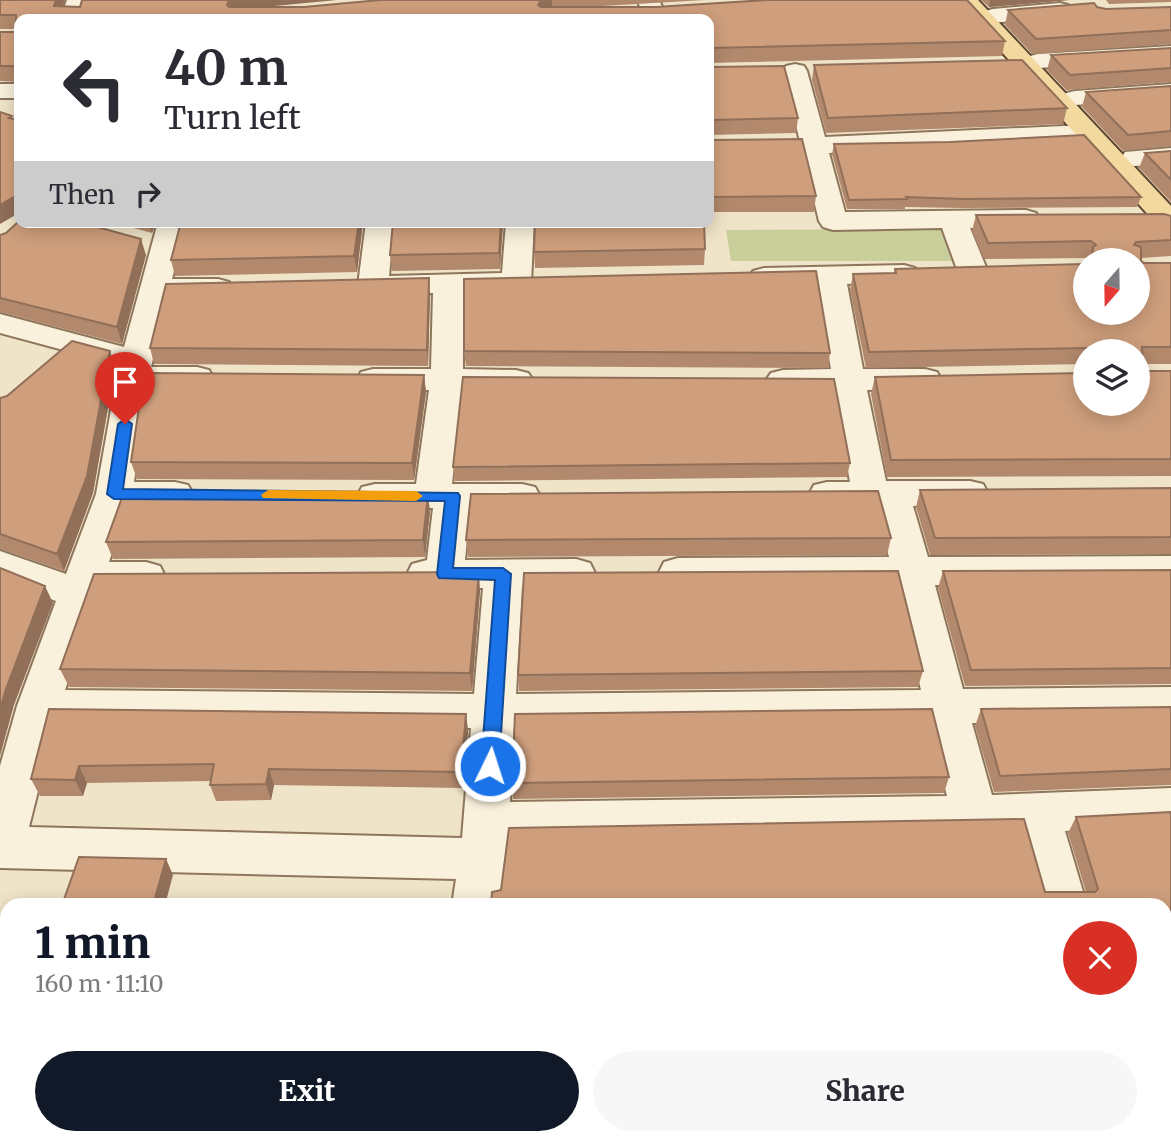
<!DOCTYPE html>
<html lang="en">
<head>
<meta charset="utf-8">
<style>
	:root { --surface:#fff; --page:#f7f7f7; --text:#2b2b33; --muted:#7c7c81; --accent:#111827 }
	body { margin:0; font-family:Merriweather,serif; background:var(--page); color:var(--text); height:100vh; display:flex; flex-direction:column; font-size:26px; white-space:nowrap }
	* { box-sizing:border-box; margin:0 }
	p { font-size:23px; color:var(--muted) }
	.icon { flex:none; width:38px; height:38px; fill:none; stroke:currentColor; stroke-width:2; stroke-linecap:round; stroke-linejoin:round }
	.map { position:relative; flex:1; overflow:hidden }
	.drawer { position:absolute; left:0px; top:898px; width:1172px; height:247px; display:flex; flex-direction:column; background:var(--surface); border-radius:21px 21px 0 0; box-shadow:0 4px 18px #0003 }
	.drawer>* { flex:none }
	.banner { position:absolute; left:14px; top:14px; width:700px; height:214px; border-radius:14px; box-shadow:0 4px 18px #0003; background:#fff; color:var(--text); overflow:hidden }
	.needle { width:46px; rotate:200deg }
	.buttons { position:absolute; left:1073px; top:248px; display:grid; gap:14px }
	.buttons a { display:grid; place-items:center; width:77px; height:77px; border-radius:50%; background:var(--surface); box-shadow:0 4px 18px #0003; font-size:35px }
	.pin { position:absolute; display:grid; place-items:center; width:60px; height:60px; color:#fff; margin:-72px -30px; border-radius:50% 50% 50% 0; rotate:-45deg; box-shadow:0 0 7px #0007 }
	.pin .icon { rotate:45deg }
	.me { position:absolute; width:77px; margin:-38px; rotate:4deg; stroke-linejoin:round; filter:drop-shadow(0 0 5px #0008) }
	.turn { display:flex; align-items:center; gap:24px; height:147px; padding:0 35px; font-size:32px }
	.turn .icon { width:91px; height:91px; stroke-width:2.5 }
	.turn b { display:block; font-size:49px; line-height:60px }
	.then { display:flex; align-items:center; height:66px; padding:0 35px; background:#0003; gap:14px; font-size:26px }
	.round { display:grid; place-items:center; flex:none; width:74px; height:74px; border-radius:37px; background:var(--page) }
	.head { display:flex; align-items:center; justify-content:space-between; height:119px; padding:0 35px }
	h1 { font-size:42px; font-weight:800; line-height:52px; color:var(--accent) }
	.action { display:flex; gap:14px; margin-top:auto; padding:14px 35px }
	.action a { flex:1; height:80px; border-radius:42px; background:var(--accent); color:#fff; font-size:28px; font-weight:800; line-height:80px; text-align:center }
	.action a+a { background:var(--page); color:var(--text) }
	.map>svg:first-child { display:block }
	.green { fill:#c9cf9b }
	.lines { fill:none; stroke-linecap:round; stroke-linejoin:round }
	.minor-casing { stroke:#8d765c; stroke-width:4 }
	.major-casing { stroke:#5b4430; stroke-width:4 }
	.minor { fill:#faf1dc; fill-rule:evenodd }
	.major { fill:#f3d9a0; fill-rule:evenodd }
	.wall { fill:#b2896c }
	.shaded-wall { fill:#916f58 }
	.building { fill:#cf9f7d; stroke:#916f58; stroke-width:2 }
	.route { fill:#1a73e8; stroke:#114b97; stroke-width:2 }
	.slow { fill:#f59e0b }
</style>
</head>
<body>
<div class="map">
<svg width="1171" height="1144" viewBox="0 0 1171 1144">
	<rect width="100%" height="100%" fill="#f0e4c8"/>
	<path class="green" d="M944,229L956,261H731L726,230Z"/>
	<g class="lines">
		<g class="minor-casing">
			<path id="minor" d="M67,0H89L82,19H60Z
				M637,0H659L668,19H646Z
				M1060,3L1068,5L1071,10L1068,15L993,23L985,21L982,16L985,11L993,9Z
				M1171,46V60L1038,68L1030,66L1026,61L1030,56L1038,54Z
				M795,64L804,66L807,71L825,137L1085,125L1094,128L1098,133L1094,138L1085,141L829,153L845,212L1026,210L1036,213L1040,219L1036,225L970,228L988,272L984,278L973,281L962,278L958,272L942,228L833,230L823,227L819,221L783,71L786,66Z
				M0,84H19V98H0Z
				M1171,84V98L1075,105L1066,103L1063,98L1066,93L1075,91Z
				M1171,148V164L1134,166L1125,164L1121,158L1125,152Z
				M158,222H186L172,279H218L229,282L233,288L229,294L218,297H168L151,367H197L209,370L213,377L209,384L197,387H147L134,482H175L188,485L193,494L188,503L175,506H128L109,562H146L160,566L165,576L160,586L146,590H99L65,690L474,694L483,588H426L412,584L407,574L412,564L427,560L433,508H375L362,505L357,496L362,487L375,484H416L429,390L373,389L361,386L357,379L361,372L373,369H431L433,293L373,294L362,291L358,285L366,222H394L389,276L502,273L506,222H534L531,282L527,288L463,292V369L516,370L528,373L533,380L528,387L516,390H462L452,484H522L535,487L540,496L535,505L522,508H470L465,560L576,559L590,563L595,573L590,583L576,587H522L516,694L921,690L896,585L678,586L664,582L659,572L664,562L678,558L889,557L876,506H827L814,503L809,494L814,485L827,482H850L834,390H783L771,387L766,380L771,373L783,370L831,369L816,285L764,286L753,283L749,277L753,271L764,268L904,265L915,268L919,274L915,280L847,284L863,369H925L937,372L941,379L937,386L925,389L867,390L886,481H970L983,484L988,493L983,502L970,505L913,506L928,557L1171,556V584L935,585L963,689L1171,687V721L972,723L992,795L1171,788V826L1065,831L1087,905H1039L1019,832L508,841L500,905H452L456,879L0,868V766L17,706L56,601L0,580V551L66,574L96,494L119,365L0,333V314L124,347ZM55,723L471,728L462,838L29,827ZM929,723L947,796L510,802L514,728Z
				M413,1138H467L466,1144H412Z"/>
		</g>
		<g class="major-casing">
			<path id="major" d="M955,0H978L1171,206V232L1161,229Z"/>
		</g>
		<use href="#minor" class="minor"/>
		<use href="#major" class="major"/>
	</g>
	<path class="wall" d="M0,0L63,6L263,7H304L380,0H705L585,7L1005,41L1002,56L709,63V19H19V82L0,81V32H16V29H0Z
		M981,0H1069L989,7Z
		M1106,0H1171V2L1109,4Z
		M1097,7L1106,9L1171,7V44L1032,54L1005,25L1008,10Z
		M1171,48V82L1066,90L1047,70L1051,55Z
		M709,65L798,118L796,133L709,135Z
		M814,65L1067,108L1063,124L826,133L812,80Z
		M1171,86V146L1123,151L1082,107L1086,92Z
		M709,140L816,196L814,212H709Z
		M834,144L1141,197L1137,207L961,208L905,207V209H847L832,154Z
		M1171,151V202L1139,168L1145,153Z
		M976,215L1171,216V256L1141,258V261L1144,263H1171V364H1143V371H1171V476L887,477L871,394L875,377L1085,404L1138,352H1085V364L866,368L850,290L853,274L894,273L895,269L1085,264L1138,261H1089L1086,258L984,259L972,231Z
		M111,222H156L152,233Z
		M363,222L357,272L175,276L171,260Z
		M393,222H503L500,269L392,271L390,255Z
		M0,235L146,255L122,344L0,312Z
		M705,249L704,265L535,268L534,252Z
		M430,294L428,366L154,364L150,348Z
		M464,351L830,353L828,368L466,366Z
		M115,368L93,493L64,571L0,549V398Z
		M424,375L426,392L414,480L137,479L131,462Z
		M850,463L847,477L455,481L453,467Z
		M1171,488V554L930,555L916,507L920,490Z
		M430,511L425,557L113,559L106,542Z
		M891,538L887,555L468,557L466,540Z
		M1171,570V684L965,686L938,588L943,571Z
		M480,591L472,691L69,687L60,669Z
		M923,671L918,687L519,691L518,675Z
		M1171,707V785L994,792L975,726L981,709Z
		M49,709L466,714L468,731L463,788L274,785L271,800L216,801L210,785L211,781L87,783L83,796H40L31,779Z
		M949,777L944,793L513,799L512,783Z
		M1171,812V1144L1166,1138V905L1045,892H1086L1068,833L1076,817Z"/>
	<path class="shaded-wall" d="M56,0H65L58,19L54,6Z
		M229,0H337L243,9L233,13L227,5Z
		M541,0H552V9L543,11L538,5Z
		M990,0H1069L989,7Z
		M14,197L19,213L0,224V205Z
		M149,222H156L152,233Z
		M359,222H363L357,272L354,256Z
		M501,222H503L500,269L499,253Z
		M141,239L146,255L122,344L117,327Z
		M429,278L430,294L428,366L427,350Z
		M110,351L115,368L93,493L64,571L57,554Z
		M424,375L426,392L414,480L412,463Z
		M428,494L430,511L425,557L423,540Z
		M479,572L480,591L472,691L470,673Z
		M45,586L53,603L14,705L0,756V709L6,689Z
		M466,714L468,731L463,788L461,772Z
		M79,766L87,783L83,796L75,780Z
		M269,769L274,785L271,800L266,784Z
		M166,859L173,875L165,905H153Z
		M309,1138H323L322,1144H308Z"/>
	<path class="building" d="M0,0H56L54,6L80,7L82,0H229L227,5L229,7H304L380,0H541L538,5L541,7H656L766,0H967L1005,41L709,48V19H19V71L17,72L14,66H0V32H16V15H0Z
		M1094,3L1097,7L1106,9L1171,7V30L1036,39L1008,10Z
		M1171,48V68L1070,75L1051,55Z
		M1022,60L1067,108L828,118L814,65Z
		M709,65L710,67L784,66L798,118L710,120L709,121Z
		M1171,86V131L1128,135L1086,92Z
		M0,112L12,116L9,118L19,120V203H16L14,197L0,205Z
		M1084,135L1141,197L964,199L906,197L907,199L849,200L834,144L950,142Z
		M802,139L816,196L709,197V140Z
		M1171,151V180L1145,153Z
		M1164,214L1171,216V240L1136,242L1134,245L1141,247V261L1144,263H1171V347H1142L1143,371H1171V459L891,460L875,377L1085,373V404H1138V352H1093L1091,348L869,352L853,274L896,273L895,269L1085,264V313H1138V261H1092L1093,247L1096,245L1091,241L988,243L976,215Z
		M19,221V222H79L141,239L117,327L0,298V235L6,233Z
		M181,222H359L354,256L171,260Z
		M393,222H501L499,253L390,255Z
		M535,222H704L705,249L534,252Z
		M816,271L830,353L464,351V279Z
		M429,278L427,350L150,348L166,284Z
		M72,341L110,351L87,476L57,554L0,534V398L7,396Z
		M144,373L424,375L412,463L131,462Z
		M463,377L834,379L850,463L453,467Z
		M1171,488V537L935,538L920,490Z
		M878,491L891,538L466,540L471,494Z
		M124,492L428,494L423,540L106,542Z
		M0,568L45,586L6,689L0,709Z
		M1171,570V668L971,670L943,571Z
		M898,571L923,671L518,675L524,573Z
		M479,572L470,673L60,669L94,574Z
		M1171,707V769L1000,776L981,709Z
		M49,709L466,714L461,772L269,769L266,784L210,785L214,764L79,766L75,780L31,779Z
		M932,709L949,777L512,783L515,714Z
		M1171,812V1129L1167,1122H1166V905H491L492,892L501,890L509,828L1024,819L1045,892H1095L1098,889L1076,817Z
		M79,857L166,859L153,905H62Z
		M217,903L290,905H217Z
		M1171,1131V1144H466V1138H1166V1133H1169Z
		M160,1138H309L308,1144H159Z"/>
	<path class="route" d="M125,419L132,424L123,489L458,493L460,496L453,568H503L511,574L499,766L496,772L490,774L483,772L481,766L495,580L439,578L437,574L445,501L114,499L107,494L118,424Z"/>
	<path class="slow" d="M268,490L416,491L423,496L416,501L263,498L261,495Z"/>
</svg>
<div class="buttons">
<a><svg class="needle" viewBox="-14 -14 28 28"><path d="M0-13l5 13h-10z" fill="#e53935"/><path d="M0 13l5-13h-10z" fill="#7c7c81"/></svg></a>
<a><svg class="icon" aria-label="layers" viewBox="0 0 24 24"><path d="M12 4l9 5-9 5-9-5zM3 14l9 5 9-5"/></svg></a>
</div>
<div class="pin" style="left:125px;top:424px;background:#d93025"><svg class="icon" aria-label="arrive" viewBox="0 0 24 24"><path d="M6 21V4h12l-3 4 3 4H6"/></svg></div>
<svg class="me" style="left:490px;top:766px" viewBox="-20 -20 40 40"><circle r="17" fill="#1a73e8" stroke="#fff" stroke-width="3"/><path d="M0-11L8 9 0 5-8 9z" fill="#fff"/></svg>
<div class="banner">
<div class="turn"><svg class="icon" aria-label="left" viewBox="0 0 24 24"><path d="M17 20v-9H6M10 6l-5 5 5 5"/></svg><div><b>40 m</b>Turn left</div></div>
<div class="then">Then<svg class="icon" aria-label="right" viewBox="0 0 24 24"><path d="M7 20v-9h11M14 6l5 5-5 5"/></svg></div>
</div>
<section class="drawer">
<div class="head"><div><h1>1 min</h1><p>160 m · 11:10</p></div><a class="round" style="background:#d93025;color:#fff"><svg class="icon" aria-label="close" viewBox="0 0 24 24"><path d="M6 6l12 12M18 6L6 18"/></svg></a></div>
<div class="action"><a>Exit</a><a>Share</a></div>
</section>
</div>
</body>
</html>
